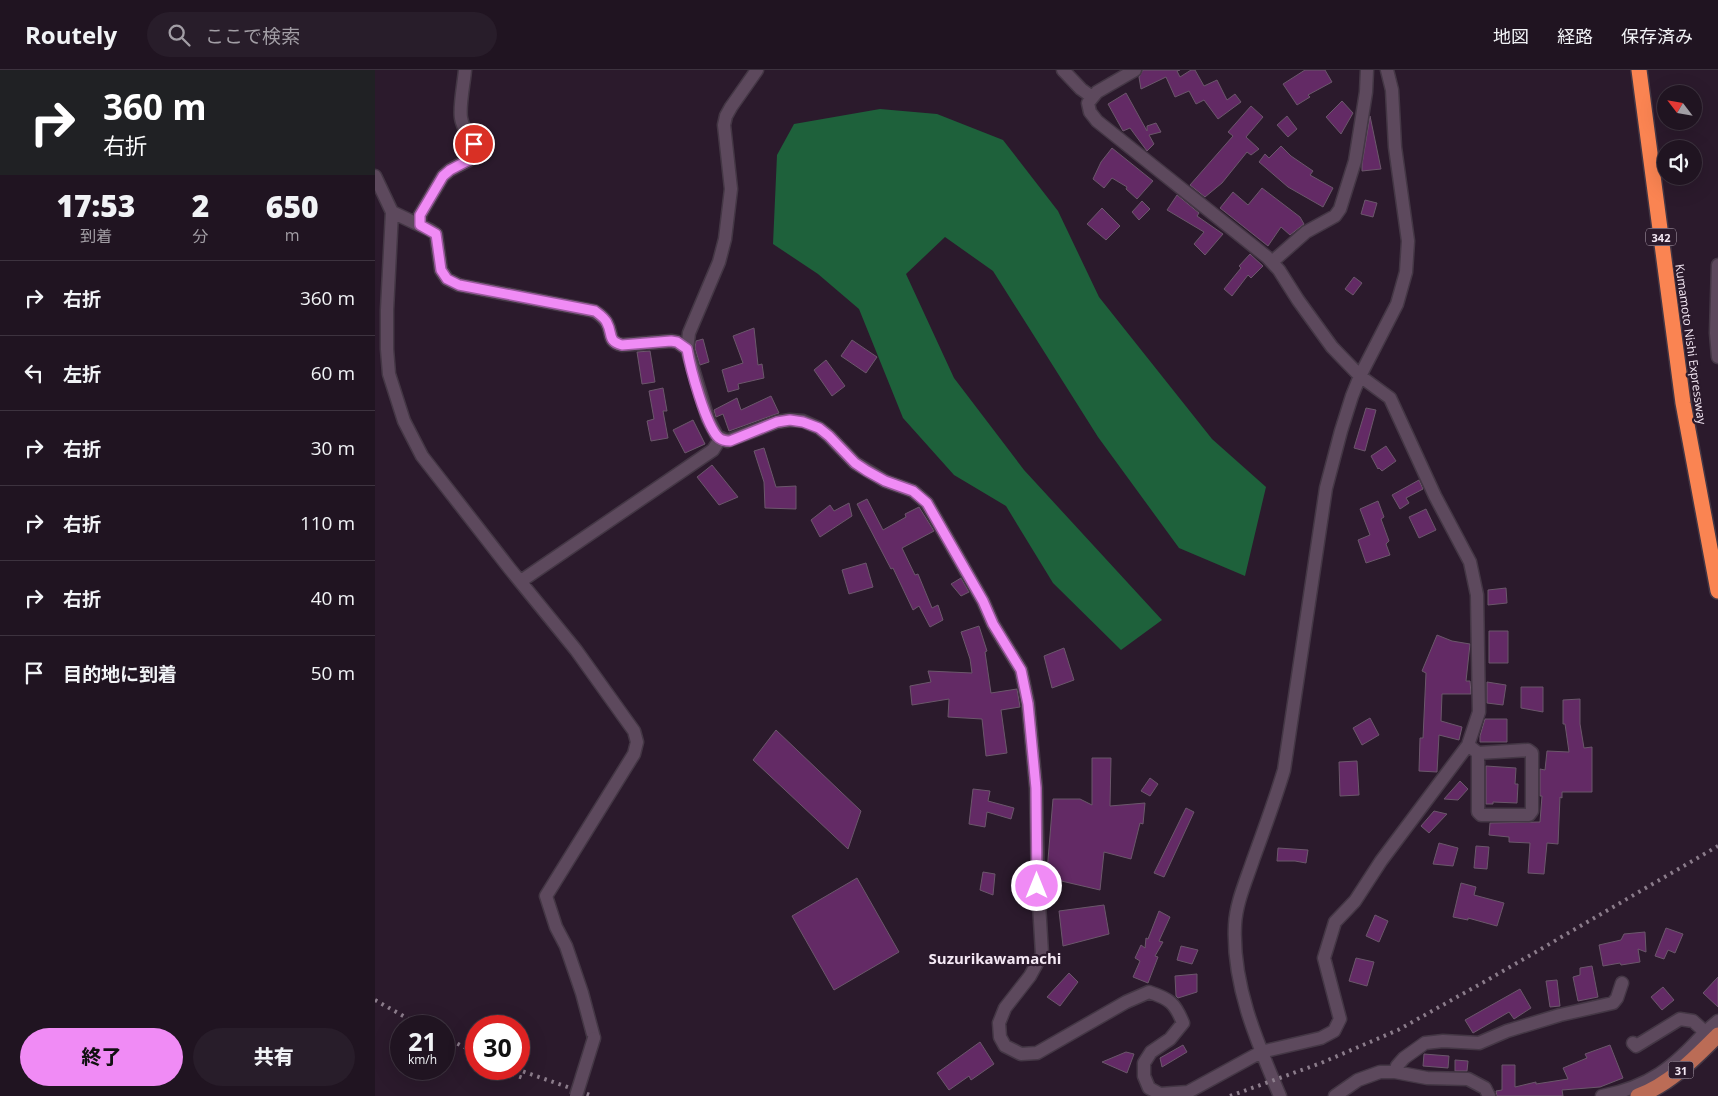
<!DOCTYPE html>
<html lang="ja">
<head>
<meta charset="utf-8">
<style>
	:root { --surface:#201421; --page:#281d2a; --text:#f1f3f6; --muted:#a29ea5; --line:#3d333f; --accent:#f08bf5 }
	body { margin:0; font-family:"Open Sans","Noto Sans JP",sans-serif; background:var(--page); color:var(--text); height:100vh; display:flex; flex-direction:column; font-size:19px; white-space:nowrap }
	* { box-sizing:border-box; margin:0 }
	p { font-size:16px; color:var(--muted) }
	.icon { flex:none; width:28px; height:28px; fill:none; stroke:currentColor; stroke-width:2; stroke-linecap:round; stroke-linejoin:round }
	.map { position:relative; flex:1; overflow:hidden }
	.panel { display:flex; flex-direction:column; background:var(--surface); width:375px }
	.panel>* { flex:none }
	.banner { background:#202124; color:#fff; overflow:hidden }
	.needle { width:32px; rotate:301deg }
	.fabs { position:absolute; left:1282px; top:15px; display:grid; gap:10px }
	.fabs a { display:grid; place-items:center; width:45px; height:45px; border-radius:50%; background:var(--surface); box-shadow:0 5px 20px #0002,0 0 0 1px var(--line); font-size:25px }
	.speed { position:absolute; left:15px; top:945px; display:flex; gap:10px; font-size:25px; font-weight:700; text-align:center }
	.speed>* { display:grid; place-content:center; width:65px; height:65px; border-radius:50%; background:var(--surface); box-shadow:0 5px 20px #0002,0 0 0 1px var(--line); line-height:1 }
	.speed small { font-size:12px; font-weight:400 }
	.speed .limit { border:8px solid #d22; background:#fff; color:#111 }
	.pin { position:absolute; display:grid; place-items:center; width:42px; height:42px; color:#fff; margin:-21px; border:2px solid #fff; border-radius:50%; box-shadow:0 1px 5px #0007 }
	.me { position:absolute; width:55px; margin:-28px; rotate:0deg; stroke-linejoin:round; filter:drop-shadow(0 0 4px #0008) }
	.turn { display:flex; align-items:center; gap:18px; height:105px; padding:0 20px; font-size:22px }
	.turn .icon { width:65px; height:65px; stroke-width:2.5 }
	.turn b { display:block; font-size:35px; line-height:42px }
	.eta { display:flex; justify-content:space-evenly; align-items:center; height:85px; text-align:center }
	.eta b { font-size:30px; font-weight:800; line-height:35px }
	.cta { display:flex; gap:10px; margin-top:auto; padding:10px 20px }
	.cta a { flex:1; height:58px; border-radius:30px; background:var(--accent); color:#111; font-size:20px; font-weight:800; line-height:58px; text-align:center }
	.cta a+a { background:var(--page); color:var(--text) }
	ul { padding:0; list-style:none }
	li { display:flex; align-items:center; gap:15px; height:75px; padding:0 20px; border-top:1px solid var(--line) }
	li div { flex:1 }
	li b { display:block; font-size:19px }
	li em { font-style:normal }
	header { display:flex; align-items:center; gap:30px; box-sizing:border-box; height:70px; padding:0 25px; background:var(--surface); border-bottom:1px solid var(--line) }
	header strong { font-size:24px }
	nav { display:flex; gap:28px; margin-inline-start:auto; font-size:18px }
	.search { width:350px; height:45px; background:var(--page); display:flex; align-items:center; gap:12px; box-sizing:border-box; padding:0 18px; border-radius:28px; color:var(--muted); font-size:19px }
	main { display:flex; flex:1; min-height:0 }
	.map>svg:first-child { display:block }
	.forest { fill:#1e613b }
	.building { fill:#632a65; stroke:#6b576b }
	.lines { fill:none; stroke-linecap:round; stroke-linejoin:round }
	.minor-casing { stroke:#443745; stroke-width:15 }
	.major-casing { stroke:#443745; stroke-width:18 }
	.highway-casing { stroke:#443745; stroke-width:18 }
	.minor { stroke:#5d495d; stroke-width:12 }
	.major { stroke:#bb6c56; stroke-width:15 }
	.highway { stroke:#fa8452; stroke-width:15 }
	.rail { stroke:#8b7c8b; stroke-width:4; stroke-dasharray:2.5 5; stroke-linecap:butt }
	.minor-bridge-casing { stroke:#443745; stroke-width:15; stroke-linecap:butt }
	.minor-bridge { stroke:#5d495d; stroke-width:12 }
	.route-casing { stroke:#9c5a9f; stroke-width:12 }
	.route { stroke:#f08bf5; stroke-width:9 }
	.labels { text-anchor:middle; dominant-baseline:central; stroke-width:4.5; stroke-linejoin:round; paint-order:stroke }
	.shield { fill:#2b1a2c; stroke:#b8aab8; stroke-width:1 }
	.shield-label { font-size:11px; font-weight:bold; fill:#f4e8f4 }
	.street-label { font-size:12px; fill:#f4e8f4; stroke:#2b1a2c }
	.quarter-label { font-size:15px; font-weight:bold; fill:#f4e8f4; stroke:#2b1a2c }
</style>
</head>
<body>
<header>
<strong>Routely</strong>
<div class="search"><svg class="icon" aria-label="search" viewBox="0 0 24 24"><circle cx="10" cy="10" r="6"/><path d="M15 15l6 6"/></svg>ここで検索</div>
<nav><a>地図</a><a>経路</a><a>保存済み</a></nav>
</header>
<main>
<section class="panel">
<div class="banner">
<div class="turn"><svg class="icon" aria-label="right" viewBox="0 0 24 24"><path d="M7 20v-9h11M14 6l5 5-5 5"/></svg><div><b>360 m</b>右折</div></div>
</div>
<div class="eta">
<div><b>17:53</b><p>到着</p></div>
<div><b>2</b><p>分</p></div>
<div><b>650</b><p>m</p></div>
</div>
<ul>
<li><svg class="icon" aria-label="right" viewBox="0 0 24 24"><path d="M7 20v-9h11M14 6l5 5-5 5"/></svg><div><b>右折</b></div><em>360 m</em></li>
<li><svg class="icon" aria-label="left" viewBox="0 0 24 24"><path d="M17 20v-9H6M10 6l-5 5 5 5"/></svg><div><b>左折</b></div><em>60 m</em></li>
<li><svg class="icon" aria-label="right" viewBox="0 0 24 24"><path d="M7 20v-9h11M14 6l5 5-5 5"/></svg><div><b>右折</b></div><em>30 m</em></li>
<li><svg class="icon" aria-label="right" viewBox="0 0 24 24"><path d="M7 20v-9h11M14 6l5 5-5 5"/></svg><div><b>右折</b></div><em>110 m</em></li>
<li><svg class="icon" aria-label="right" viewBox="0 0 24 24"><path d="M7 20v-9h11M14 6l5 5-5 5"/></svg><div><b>右折</b></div><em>40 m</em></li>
<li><svg class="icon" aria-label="arrive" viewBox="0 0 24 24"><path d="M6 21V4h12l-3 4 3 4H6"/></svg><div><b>目的地に到着</b></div><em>50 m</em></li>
</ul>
<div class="cta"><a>終了</a><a>共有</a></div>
</section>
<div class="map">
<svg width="1343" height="1026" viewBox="0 0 1343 1026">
	<rect width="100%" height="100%" fill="#2b1a2c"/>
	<path class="forest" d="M505,39L562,44L628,70L683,141L724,227L837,369L891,417L870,506L804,478L723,367L618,201L570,167L531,204L579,308L649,400L787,550L746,580L678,513L631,436L579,405L528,348L484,239L443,204L398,174L402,85L419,54Z"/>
	<path class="building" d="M768,0H805L802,1L805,7L816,0H820L829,16L842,10L852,30L860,24L866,32L843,49L829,30L821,34L814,21L800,27L791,7L766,19L764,7Z
		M930,0H950L957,12L933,25L935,27L922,35L908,14Z
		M751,23L772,61V56L781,53L786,62L774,65L779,74L772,81L755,58L748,61L733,34Z
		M967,31L978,43L966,64L951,47Z
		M876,36L888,47L871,67L884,79L876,85L872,82L847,113L830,127L815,115L858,66L853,62Z
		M912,46L922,59L913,67L902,55Z
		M995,46L1006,99L987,101V94Z
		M906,76L916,86L938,101L935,105L958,118L948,137L913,117L884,92L890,84L894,88Z
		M737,78L778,111L762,129L751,119L752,117L737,108L729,118L718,109L726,92Z
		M887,118L925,147L929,154L915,165L906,157L893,176L845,138L858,122L873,135Z
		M802,125L824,143L822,146L848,164L830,185L819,174L829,162L792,140Z
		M990,130L1002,133L998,147L986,144Z
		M767,131L775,139L764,150L757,142Z
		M727,138L745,156L731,170L712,154Z
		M875,184L888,196L876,208L873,205L857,226L849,219L866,198L864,196Z
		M979,207L987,213L978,225L970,219Z
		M379,258L383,295L387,294L389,308L363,314L364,319L353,322L347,300L368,293L358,266Z
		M328,269L334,292L325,295L320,278L321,271Z
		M477,270L502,287L491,303L466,286Z
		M275,281L280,312L267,314L262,282Z
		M451,290L470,316L457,326L439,300Z
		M288,318L292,341H288L293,368L276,371L272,351L279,349L274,321Z
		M396,326L404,343L354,361L348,344L341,347L339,340L362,328L366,340Z
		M991,338L1001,340L990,381L979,378Z
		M318,350L330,374L310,383L298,360Z
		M1011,376L1021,391L1007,401L1004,398L1003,399L996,386Z
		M389,378L401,417L421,416V439L390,438L389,412L379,381Z
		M337,395L363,427L344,435L322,407Z
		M1044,410L1048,419L1031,428L1034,433L1025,439L1017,425Z
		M492,429L508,460L531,447L530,444L544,437L559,461L527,478L540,505L543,504L557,538L563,535L568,550L555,557L544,536L538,540L518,498L516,499L482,434Z
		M1003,431L1009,447L1006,449L1014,471L1011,474L1015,485L991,493L983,470L995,465L985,439Z
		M474,433L477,446L445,467L436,450L455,435L459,441Z
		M1051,439L1061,460L1044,468L1034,447Z
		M491,493L498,517L474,524L467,500Z
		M586,508L594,522L586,526L576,514Z
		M1131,518L1132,533L1113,535V520Z
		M604,556L612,581L610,582L616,623L642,619L645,637L626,640L632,683L611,686L607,649L573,647L574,629L537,635L535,616L556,612L553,601L597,603L595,589L586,562Z
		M1114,561H1133V593H1114Z
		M1062,565L1077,571L1095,574L1091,611H1095L1096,624H1067L1066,651L1087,657L1084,670L1064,665L1062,702L1044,701L1045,668H1048L1051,603L1047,601Z
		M689,578L699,610L677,618L669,586Z
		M1112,612L1131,615L1128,635L1112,633Z
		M1146,617H1168V642L1146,638Z
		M1205,629V654L1209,678L1217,677V722H1187V728L1185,727L1183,774L1172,773L1169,804L1153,803L1155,773L1134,772V767L1114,765L1115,753L1165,752L1167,726H1165V699L1170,700L1172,681L1194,682L1190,654H1188V630Z
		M995,648L1004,665L987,675L978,658Z
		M1110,649H1132V672H1105V666Z
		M401,660L486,741L473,779L378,690Z
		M717,688H736L735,736L770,733L768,754L765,753L756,789L729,782L725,820L682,810V814H671L678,729H705L717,735Z
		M982,691L984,725L965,726L964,692Z
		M1111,696L1141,698L1140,714H1143L1142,733L1118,732V734H1111Z
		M775,708L783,714L775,726L766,721Z
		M1085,711L1093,719L1083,730L1069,729Z
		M598,719L615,721L613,731L639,738L636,749L612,742L610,757L594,754Z
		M811,738L819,742L789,807L779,803Z
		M1059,741L1072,744L1054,763L1046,756Z
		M1064,773L1083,778L1078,796L1058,794Z
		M1101,776L1114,777L1112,799L1099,798Z
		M903,778L933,780L931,793L920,791H902Z
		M608,802L620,804L618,825L605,820Z
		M482,808L524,882L459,920L417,846Z
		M1086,813L1101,817L1099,825L1129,833L1122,856L1093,848V850L1078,847Z
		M729,835L734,864L688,876L684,841Z
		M784,841L795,847L784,871L788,872L780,886L783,887L773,913L758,907L765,891L760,888L766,875L770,878L771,868L773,869Z
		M1000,845L1013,851L1004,872L991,866Z
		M1291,858L1308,864L1300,883L1293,880L1289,889L1280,886Z
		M1270,862L1271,882L1263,879L1265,892L1246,895L1245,893L1228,896L1224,875L1246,870L1249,864Z
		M806,876L823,880L817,894L802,890Z
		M981,888L999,892L992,916L974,911Z
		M1217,896L1223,927L1203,931L1198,907L1205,905V898Z
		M694,903L703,912L685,936L672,927Z
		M822,904V922L803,928L801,926L800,906Z
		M1343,907V937L1328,923Z
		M1182,910L1185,936L1175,937L1171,911Z
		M1288,917L1299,930L1287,940L1276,927Z
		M1145,919L1156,938L1139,949L1134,942L1098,963L1090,950Z
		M605,972L619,994L596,1010L594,1006L574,1020L562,1003Z
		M808,975L812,982L787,997L785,988Z
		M1235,975L1248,1008L1225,1017L1187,1020L1188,1026H1122L1121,1021L1127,1020V995H1140V1017L1161,1012V1014L1193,1009L1188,998L1212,988L1210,984Z
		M751,982L759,984L752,1003L727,992Z
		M1049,984L1074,986L1073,998L1048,996Z
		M1080,990L1093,991L1092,1001H1080Z"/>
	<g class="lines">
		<g class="minor-casing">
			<path id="minor" d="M382,0L356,37L351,46L349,55L356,119L350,169L344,192L314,263L312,279L333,349L342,366L352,371L402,352L415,350L428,351L444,358L454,366L480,393L510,411L538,421L552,433L608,531L618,554L646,600L653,633L661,718L663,817L667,884L655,906L630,938L624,953L625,967L630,976L646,984L662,983L751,932L774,922C795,929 800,933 808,953L795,969L776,982L769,993V1006L774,1018L785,1024L813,1022L886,982L946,968L959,961L965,949L949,888L960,852L980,831L1006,791L1093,675L1104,642L1102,525L1095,492L1060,426L1015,328L985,306L957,277L923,230L904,200L892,187L722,51L715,42L713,33L722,22L760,0
				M688,0L706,19L717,27
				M0,106L17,142L12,240V279L14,304L29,351L47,386L135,499L201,580L259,661L262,672L259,684L171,826L181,857L191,876L207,923L219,968
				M17,142L55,160L61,164L66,200L72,209L84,215L219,241C224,244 229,248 232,253C238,264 232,271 247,275L296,271L302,272L312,279
				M45,155V145L68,106L75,100L94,90L100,84C98,69 88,61 86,48C84,36 89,13 90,0
				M897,192L931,162L960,146L965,139L980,91L991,22L992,0
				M1343,195L1341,263L1343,287
				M146,511L338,380L345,369
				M1093,675L1103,683V742L1106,745H1154L1157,741V683L1153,680L1103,683
				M1330,962L1343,951
				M1020,1002L1022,996L1029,988L1050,973L1068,971L1104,973L1132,961L1185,945L1238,933L1242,928L1247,913
				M905,1026C882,972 857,915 860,855C861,833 871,811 878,790C889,760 900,730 909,700L951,418L966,361L977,326L985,306L1022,234L1031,202L1033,171L1020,77L1017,20L1012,0
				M960,1026L983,1010L1005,1002H1020L1052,1008L1093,1009L1110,1018L1114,1026
				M1227,1026C1274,1017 1299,997 1330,962L1318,951L1305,949L1261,976L1258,973"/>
		</g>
		<g class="major-casing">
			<path id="major" d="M1263,1026C1295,1014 1319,989 1343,965"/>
		</g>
		<g class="highway-casing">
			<path id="highway" d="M1264,0L1308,333L1343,521"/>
		</g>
		<use href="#minor" class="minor"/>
		<use href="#major" class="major"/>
		<use href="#highway" class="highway"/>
		<path class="rail" d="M0,930L46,956
			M69,967L101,983
			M123,999L148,1008
			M141,999L218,1026
			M855,1026L946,993L1023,960L1116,908L1343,776"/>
		<g class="minor-bridge-casing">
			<path id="minor-bridge" d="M201,1026L219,968"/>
		</g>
		<use href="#minor-bridge" class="minor-bridge"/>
	</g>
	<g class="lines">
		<g class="route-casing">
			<path id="route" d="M99,74L100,84L94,90L75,100L68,106L45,145V155L61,164L66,200L72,209L84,215L220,241C224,244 230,248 232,253C238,264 232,271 247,275L296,271L302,272L312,279C315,297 331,357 344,368C348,371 351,371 355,371L402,352L415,350L428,352L444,358L454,366L480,393L492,401L510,411L538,421L552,433L608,531L618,554L646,600L653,634L661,718L662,816"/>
		</g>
		<use href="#route" class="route"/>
	</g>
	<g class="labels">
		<g class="shield">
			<rect x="1271" y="158.5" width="30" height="17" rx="4"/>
			<rect x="1293.5" y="991.5" width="25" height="17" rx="4"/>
		</g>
		<g class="shield-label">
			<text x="1286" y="167">342</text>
			<text x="1306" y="1000">31</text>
		</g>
		<g class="street-label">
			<text transform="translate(1316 274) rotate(82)">Kumamoto Nishi Expressway</text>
		</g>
		<g class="quarter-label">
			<text x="620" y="888">Suzurikawamachi</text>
		</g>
	</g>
</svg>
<div class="fabs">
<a><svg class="needle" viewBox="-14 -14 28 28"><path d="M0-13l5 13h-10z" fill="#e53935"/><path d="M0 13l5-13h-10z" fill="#a29ea5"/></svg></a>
<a><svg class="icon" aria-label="sound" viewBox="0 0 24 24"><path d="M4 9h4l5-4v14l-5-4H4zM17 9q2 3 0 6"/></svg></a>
</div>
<div class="speed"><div>21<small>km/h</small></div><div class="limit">30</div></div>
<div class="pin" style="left:99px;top:74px;background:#d93025"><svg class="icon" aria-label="arrive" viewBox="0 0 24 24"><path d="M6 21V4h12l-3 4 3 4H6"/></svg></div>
<svg class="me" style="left:662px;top:816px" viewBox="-20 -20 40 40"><circle r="17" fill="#f08bf5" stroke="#fff" stroke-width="3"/><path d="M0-11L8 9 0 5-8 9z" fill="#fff"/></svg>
</div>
</main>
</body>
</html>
